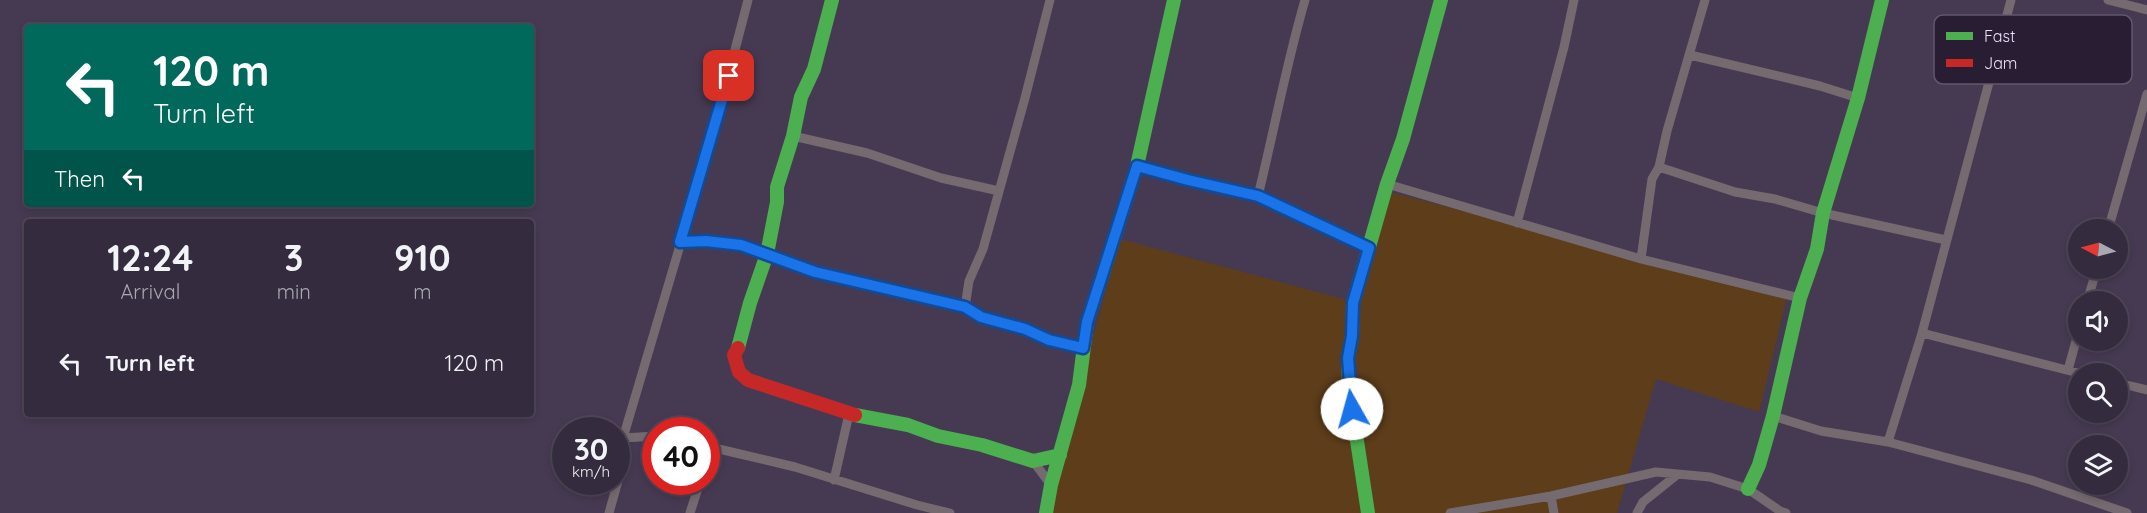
<!DOCTYPE html>
<html lang="en">
<head>
<meta charset="utf-8">
<style>
	:root { --surface:#342c3e; --page:#3c3445; --text:#f1f3f6; --muted:#a9a7b0; --line:#4e4858 }
	body { margin:0; font-family:Quicksand,sans-serif; background:var(--page); color:var(--text); height:100vh; display:flex; flex-direction:column; font-size:22px; white-space:nowrap }
	* { box-sizing:border-box; margin:0 }
	p { font-size:20px; color:var(--muted) }
	.icon { flex:none; width:33px; height:33px; fill:none; stroke:currentColor; stroke-width:2; stroke-linecap:round; stroke-linejoin:round }
	.map { position:relative; flex:1; overflow:hidden }
	.side { position:absolute; left:24px; top:219px; width:510px; height:198px; display:flex; flex-direction:column; background:var(--surface); border-radius:6px; box-shadow:0 3px 9px #0003,0 0 0 2px var(--line) }
	.side>* { flex:none }
	.top-card { position:absolute; left:24px; top:24px; width:510px; height:183px; border-radius:6px; box-shadow:0 3px 9px #0003,0 0 0 2px var(--line); background:#00695c; color:#fff; overflow:hidden }
	.needle { width:39px; rotate:276deg }
	.tools { position:absolute; left:2068px; top:219px; display:grid; gap:12px }
	.tools a { display:grid; place-items:center; width:60px; height:60px; border-radius:50%; background:var(--surface); box-shadow:0 3px 9px #0003,0 0 0 2px var(--line); font-size:30px }
	.speed { position:absolute; left:552px; top:417px; display:flex; gap:12px; font-size:30px; font-weight:700; text-align:center }
	.speed>* { display:grid; place-content:center; width:78px; height:78px; border-radius:50%; background:var(--surface); box-shadow:0 3px 9px #0003,0 0 0 2px var(--line); line-height:1 }
	.speed small { font-size:15px; font-weight:400 }
	.speed .limit { border:9px solid #d22; background:#fff; color:#111 }
	.pin { position:absolute; display:grid; place-items:center; width:51px; height:51px; color:#fff; margin:-26px; border-radius:12px; box-shadow:0 3px 9px #0006 }
	.me { position:absolute; width:66px; margin:-33px; rotate:353deg; stroke-linejoin:round; filter:drop-shadow(0 0 4px #0008) }
	.turn { display:flex; align-items:center; gap:21px; height:126px; padding:0 30px; font-size:27px }
	.turn .icon { width:78px; height:78px; stroke-width:2.5 }
	.turn b { display:block; font-size:42px; line-height:51px }
	.then { display:flex; align-items:center; height:57px; padding:0 30px; background:#0003; gap:12px; font-size:22px }
	.eta { display:flex; justify-content:space-evenly; align-items:center; height:102px; text-align:center }
	.eta b { font-size:36px; font-weight:800; line-height:42px }
	ul { padding:0; list-style:none }
	li { display:flex; align-items:center; gap:18px; height:84px; padding:0 30px }
	li div { flex:1 }
	li b { display:block; font-size:22px }
	li em { font-style:normal }
	.map>svg:first-child { display:block }
	.green { fill:#5d3d1a }
	.lines { fill:none; stroke-linecap:round; stroke-linejoin:round }
	.street { stroke:#746a6f; stroke-width:9 }
	.fast { stroke:#4caf50; stroke-width:14 }
	.jam { stroke:#c62828; stroke-width:14 }
	.route-casing { stroke:#114b97; stroke-width:15 }
	.route { stroke:#1a73e8; stroke-width:10 }
	.key { fill:#281d32; stroke:#63576f; stroke-width:1.5 }
	.key-label { font-size:16px; fill:#eddffc }
</style>
</head>
<body>
<div class="map">
<svg width="2147" height="513" viewBox="0 0 2147 513">
	<rect width="100%" height="100%" fill="#463a52"/>
	<path class="green" d="M1389,192L1788,293L1759,412L1656,379L1617,513H1045L1120,239L1347,300Z"/>
	<g class="lines">
		<path class="street" d="M2108,0L2147,10
			M1690,55L1820,86L1858,98
			M793,136L867,153L941,178L999,191
			M1137,166L1188,180L1258,196L1369,248
			M1659,167L1735,192L1775,199L1823,213L1946,240
			M1387,184L1641,259L1800,298
			M1258,196C1274,131 1286,65 1305,0
			M1517,223L1564,47L1574,0
			M2108,230L2147,94
			M680,242L706,241L741,245L815,272L965,307L981,317L1025,329L1049,340L1083,348
			M1641,259L1652,179L1659,167L1667,131L1705,0
			M2087,302L2097,268
			M965,307L969,281L983,249L1025,98L1050,0
			M1922,333L2082,374
			M2068,370L2079,330
			M2118,383L2147,390
			M1773,416L1821,431L1888,442L2031,480L2127,513
			M623,438L656,436
			M1888,442L1922,333L2011,0
			M706,446L795,467L917,505L950,513
			M1033,461L1051,485
			M706,468L714,449
			M834,480L849,414
			M1551,496L1554,513
			M609,513L618,481L623,438L713,134L748,0
			M690,513L700,482
			M1450,513L1551,496L1656,472L1710,477L1748,489L1780,511L1786,513
			M1637,513L1643,502L1678,474"/>
		<path class="fast" d="M738,348L750,303L767,254L777,202V187L793,136L801,97L814,69L832,0
			M855,415L908,425L938,436L982,445L1033,461L1060,455
			M1748,489L1759,465L1773,416L1800,298L1817,249L1823,213L1858,98L1882,0
			M1046,513L1051,485L1079,385L1087,323L1137,166L1174,0
			M1368,513L1349,388L1348,358L1352,336L1353,303L1387,184L1403,139L1441,0"/>
		<path class="jam" d="M738,348L734,355L739,372L748,380L855,415"/>
	</g>
	<g class="lines">
		<g class="route-casing">
			<path id="route" d="M729,76L680,242L706,241L741,245L815,272L965,307L981,317L1025,329L1049,340L1083,348L1087,322L1137,166L1188,180L1258,196L1369,248L1353,303L1352,336L1348,358L1352,409"/>
		</g>
		<use href="#route" class="route"/>
	</g>
	<rect x="1934" y="15" width="198" height="69" rx="9" class="key"/>
	<rect x="1946" y="32" width="27" height="8" fill="#4caf50"/>
	<rect x="1946" y="59" width="27" height="8" fill="#c62828"/>
	<g class="key-label">
		<text x="1984" y="42">Fast</text>
		<text x="1984" y="69">Jam</text>
	</g>
</svg>
<div class="tools">
<a><svg class="needle" viewBox="-14 -14 28 28"><path d="M0-13l5 13h-10z" fill="#e53935"/><path d="M0 13l5-13h-10z" fill="#a9a7b0"/></svg></a>
<a><svg class="icon" aria-label="sound" viewBox="0 0 24 24"><path d="M4 9h4l5-4v14l-5-4H4zM17 9q2 3 0 6"/></svg></a>
<a><svg class="icon" aria-label="search" viewBox="0 0 24 24"><circle cx="10" cy="10" r="6"/><path d="M15 15l6 6"/></svg></a>
<a><svg class="icon" aria-label="layers" viewBox="0 0 24 24"><path d="M12 4l9 5-9 5-9-5zM3 14l9 5 9-5"/></svg></a>
</div>
<div class="speed"><div>30<small>km/h</small></div><div class="limit">40</div></div>
<div class="pin" style="left:729px;top:76px;background:#d93025"><svg class="icon" aria-label="arrive" viewBox="0 0 24 24"><path d="M6 21V4h12l-3 4 3 4H6"/></svg></div>
<svg class="me" style="left:1352px;top:409px" viewBox="-20 -20 40 40"><circle r="19" fill="#fff"/><path d="M0-13L10 11 0 6-10 11z" fill="#1a73e8"/></svg>
<div class="top-card">
<div class="turn"><svg class="icon" aria-label="left" viewBox="0 0 24 24"><path d="M17 20v-9H6M10 6l-5 5 5 5"/></svg><div><b>120 m</b>Turn left</div></div>
<div class="then">Then<svg class="icon" aria-label="left" viewBox="0 0 24 24"><path d="M17 20v-9H6M10 6l-5 5 5 5"/></svg></div>
</div>
<section class="side">
<div class="eta">
<div><b>12:24</b><p>Arrival</p></div>
<div><b>3</b><p>min</p></div>
<div><b>910</b><p>m</p></div>
</div>
<ul>
<li><svg class="icon" aria-label="left" viewBox="0 0 24 24"><path d="M17 20v-9H6M10 6l-5 5 5 5"/></svg><div><b>Turn left</b></div><em>120 m</em></li>
</ul>
</section>
</div>
</body>
</html>
